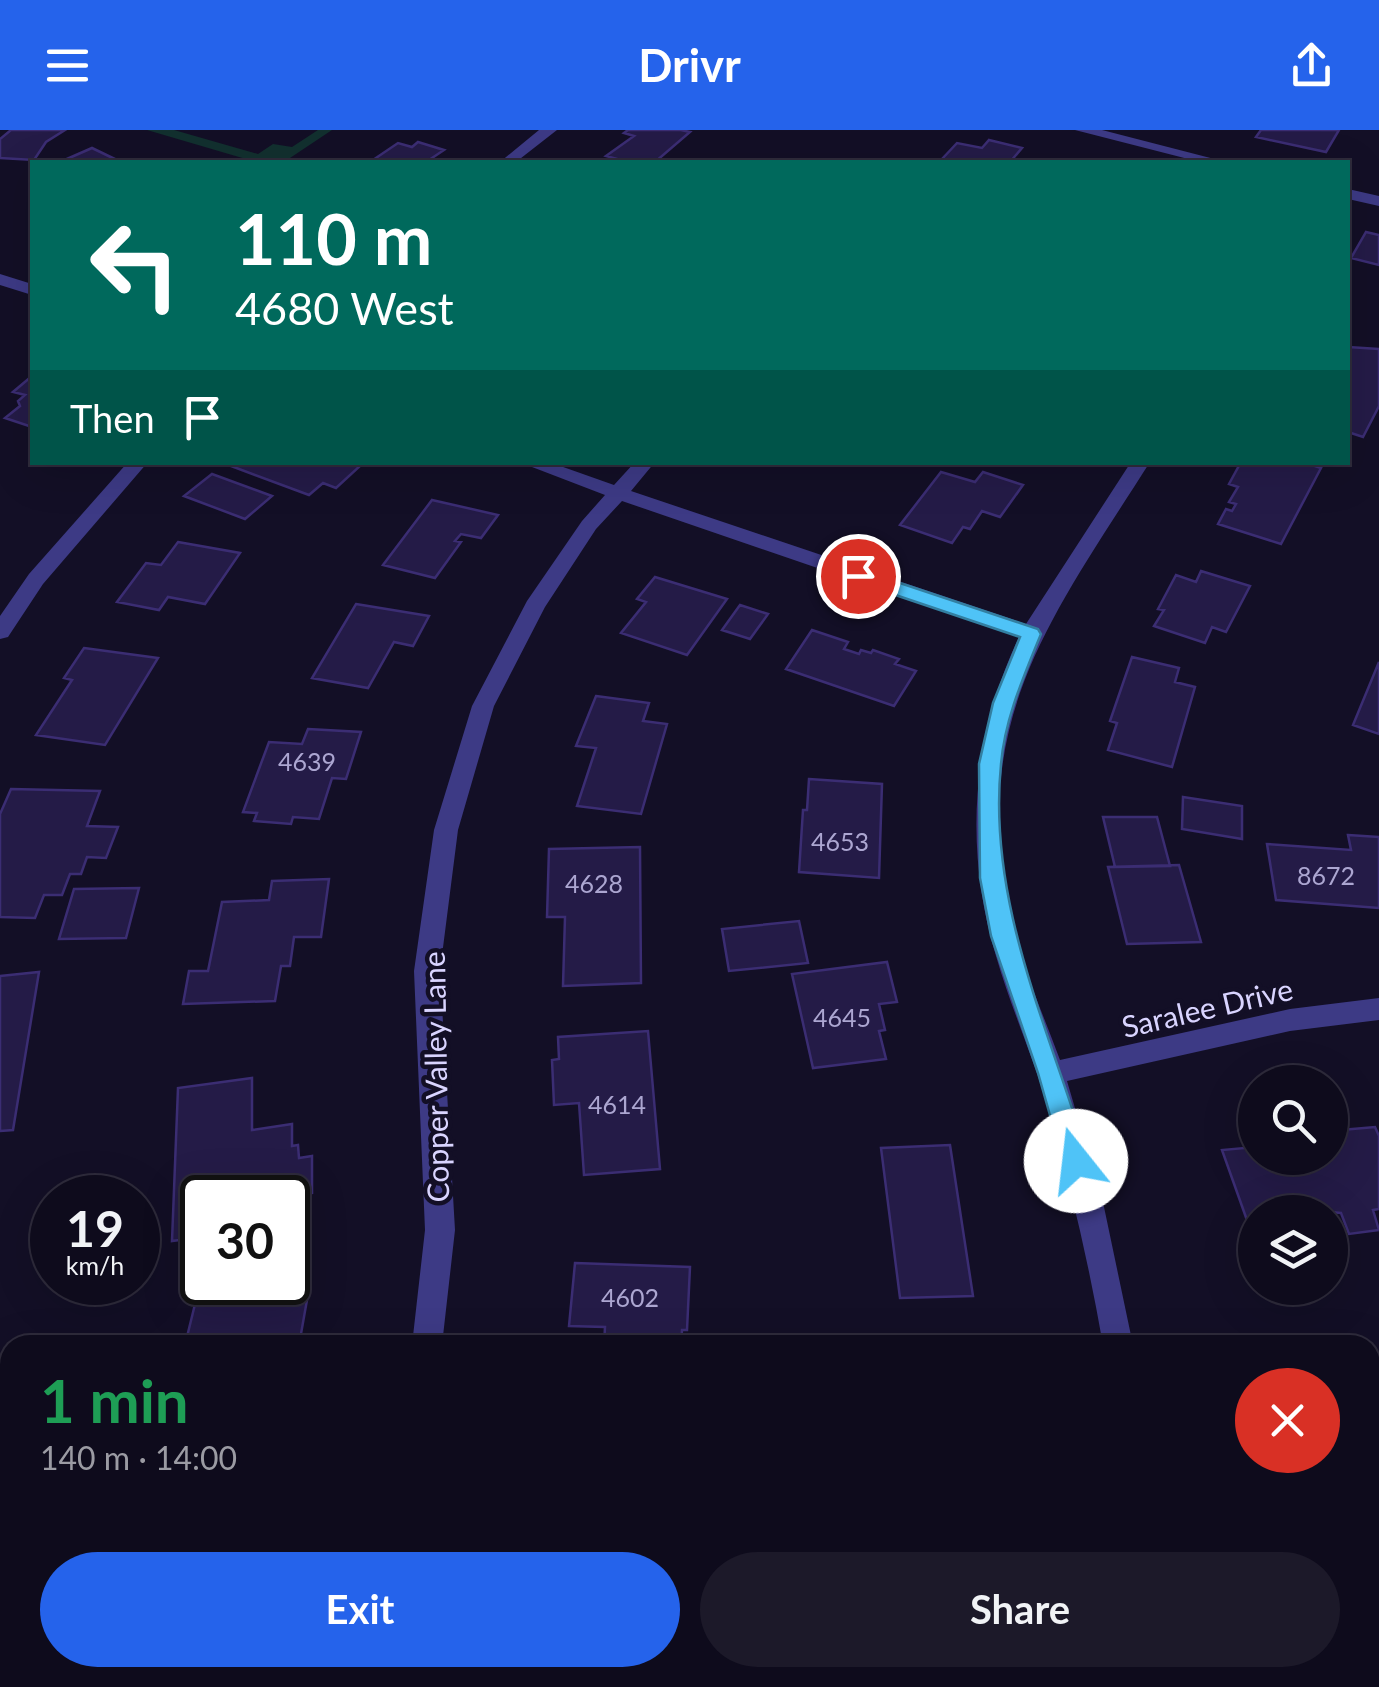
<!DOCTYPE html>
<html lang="en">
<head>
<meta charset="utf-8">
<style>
	:root { --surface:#0e0b1c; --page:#1c1929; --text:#f1f3f6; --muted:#9b9ba3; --line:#2e2b3b; --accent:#2563eb }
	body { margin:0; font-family:Lato,sans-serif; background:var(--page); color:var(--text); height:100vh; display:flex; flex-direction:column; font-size:38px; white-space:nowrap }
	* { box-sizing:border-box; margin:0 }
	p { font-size:32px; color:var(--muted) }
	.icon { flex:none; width:55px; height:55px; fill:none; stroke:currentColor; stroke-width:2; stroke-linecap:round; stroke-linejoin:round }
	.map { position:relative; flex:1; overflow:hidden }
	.sheet { position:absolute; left:0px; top:1205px; width:1380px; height:352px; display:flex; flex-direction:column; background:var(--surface); border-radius:30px 30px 0 0; box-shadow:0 10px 40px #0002,0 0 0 2px var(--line) }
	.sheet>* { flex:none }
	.banner { position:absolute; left:30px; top:30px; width:1320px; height:305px; border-radius:0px; box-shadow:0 10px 40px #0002,0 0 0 2px var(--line); background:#00695c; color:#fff; overflow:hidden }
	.fabs { position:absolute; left:1238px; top:935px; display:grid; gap:20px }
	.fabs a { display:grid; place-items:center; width:110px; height:110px; border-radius:50%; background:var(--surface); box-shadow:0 10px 40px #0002,0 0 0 2px var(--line); font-size:50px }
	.speed { position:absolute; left:30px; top:1045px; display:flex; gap:20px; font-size:50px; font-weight:700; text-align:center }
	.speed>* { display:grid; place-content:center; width:130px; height:130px; border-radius:50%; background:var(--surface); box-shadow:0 10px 40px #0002,0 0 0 2px var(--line); line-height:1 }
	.speed small { font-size:25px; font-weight:400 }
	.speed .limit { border:5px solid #111; border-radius:15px; background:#fff; color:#111 }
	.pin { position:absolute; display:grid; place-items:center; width:85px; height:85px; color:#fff; margin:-42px; border:5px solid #fff; border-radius:50%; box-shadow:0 2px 10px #0007 }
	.me { position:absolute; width:110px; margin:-55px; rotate:344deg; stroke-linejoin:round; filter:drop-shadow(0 0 8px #0008) }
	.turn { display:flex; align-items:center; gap:35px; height:210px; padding:0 40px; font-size:45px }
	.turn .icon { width:130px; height:130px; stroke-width:2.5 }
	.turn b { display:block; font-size:70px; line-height:85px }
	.then { display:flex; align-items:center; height:95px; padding:0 40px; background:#0003; gap:20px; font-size:38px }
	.round { display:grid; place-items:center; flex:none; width:105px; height:105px; border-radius:52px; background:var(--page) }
	.summary { display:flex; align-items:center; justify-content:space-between; height:170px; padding:0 40px }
	h1 { font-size:60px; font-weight:700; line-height:75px; color:#1e9e55 }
	.action { display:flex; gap:20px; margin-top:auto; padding:20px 40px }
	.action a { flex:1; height:115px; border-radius:60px; background:var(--accent); color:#fff; font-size:40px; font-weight:700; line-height:115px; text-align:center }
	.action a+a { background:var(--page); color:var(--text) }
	header { display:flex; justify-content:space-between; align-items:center; height:130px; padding:0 40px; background:var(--accent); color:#fff; font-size:45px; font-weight:700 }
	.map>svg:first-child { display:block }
	.green { fill:#12302f }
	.building { fill:#241b47; stroke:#3b2d73; stroke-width:2.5 }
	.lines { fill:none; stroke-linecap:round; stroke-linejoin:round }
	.minor { fill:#3d3a85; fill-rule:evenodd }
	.route { fill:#4fc3f7; stroke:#337fa1; stroke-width:2.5 }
	.labels { text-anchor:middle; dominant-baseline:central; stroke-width:9; stroke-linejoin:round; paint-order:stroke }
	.number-label { font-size:25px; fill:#aca6d1 }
	.street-label { font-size:30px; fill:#d9d4ff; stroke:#130f26 }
</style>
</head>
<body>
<header><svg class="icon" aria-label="menu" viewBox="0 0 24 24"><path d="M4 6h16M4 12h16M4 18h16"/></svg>Drivr<svg class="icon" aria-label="share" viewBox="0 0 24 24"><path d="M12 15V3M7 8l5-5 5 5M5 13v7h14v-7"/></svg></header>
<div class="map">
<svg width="1379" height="1557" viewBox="0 0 1379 1557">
	<rect width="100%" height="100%" fill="#130f26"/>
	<path class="green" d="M147,0H174L258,24L273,14L292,17L318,0H332L284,32H256Z"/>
	<path class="building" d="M11,0H65L46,12L34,30L0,28V9Z
		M628,0H681L690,2L655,32H628L606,26L634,6L624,3Z
		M1261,0H1339L1326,22L1256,7Z
		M989,10L1022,18L1010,32H960L943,28L957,13L982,18Z
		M418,12L444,20L426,32H370L398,13L412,17Z
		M92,18L121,32H60Z
		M1366,102L1379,105V135L1351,128Z
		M1348,217L1379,219V276L1363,307L1348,302Z
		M32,246V297L5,288L20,276L18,271L25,265L13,262Z
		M235,332H350L360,336L336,358L323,353L309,365L231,336Z
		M1241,332H1303L1321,338L1281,414L1218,394L1226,379L1232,381L1236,374L1229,372L1238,357L1229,354Z
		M941,342L975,352L983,342L1023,355L1000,387L982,381L970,399L963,397L952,413L900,395Z
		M212,344L272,366L245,389L184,366Z
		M432,370L498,385L481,408L461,404L455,411L461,412L435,448L383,435Z
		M178,412L240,423L205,474L168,467L159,480L117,472L146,433L161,435Z
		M1201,441L1250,456L1226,502L1212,497L1205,513L1154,496L1164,480L1158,479L1176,445L1196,452Z
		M655,447L727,469L687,525L621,503L646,472L637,469Z
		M356,474L429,486L413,516L394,512L368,558L312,548Z
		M740,475L768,484L750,509L722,500Z
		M812,500L848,512L844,519L859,524L861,520L871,523L873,520L899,529L895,534L916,541L894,576L786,539Z
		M84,518L158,528L105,615L36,605L72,550L64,548Z
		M1132,527L1179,538L1175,552L1195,557L1172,637L1108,620L1117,593L1110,591Z
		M1379,532V604L1353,595Z
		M596,566L649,573L643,591L667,594L641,684L577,676L596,618L576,616Z
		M308,599L361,602L346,649L332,648L319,689L293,687L291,694L254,691L257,683L243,682L269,612L302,614Z
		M809,649L882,654L879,748L799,742L803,680H807Z
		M11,659L100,661L87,696L118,697L106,728L87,727L81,744H70L62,765H44L35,788L0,787V684Z
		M1183,667L1242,676V709L1182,699Z
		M1103,687H1157L1170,736L1115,737Z
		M1348,705L1379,707V778L1276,770L1267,714L1351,720Z
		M640,717L641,853L563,856L565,787H547L549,719Z
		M1179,735L1201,812L1127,814L1108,737Z
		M329,749L321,807H294L290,836H281L275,871L183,874L189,841H208L222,772L269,770L272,751Z
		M139,758L126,808L59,809L74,759Z
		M799,791L808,833L729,841L722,799Z
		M887,832L897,872L879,874L885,900L879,901L886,929L813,938L792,844Z
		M39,842L13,1000L0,1001V846Z
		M648,901L660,1039L584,1045L579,973L554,975L552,930L559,929L558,907Z
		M252,948V1000L292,994V1016L298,1015L299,1028L312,1026V1063L301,1065V1092L288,1094V1068H202V1107L172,1111L178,958Z
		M1375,997L1379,1006V1079L1373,1080L1379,1100L1349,1104L1341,1083L1330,1082H1255V1092L1248,1093L1222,1020L1255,1017V1028H1330V1001Z
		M950,1015L973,1166L900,1168L881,1018Z
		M575,1133L690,1137L687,1200H682L681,1215H604L605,1197L569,1196Z
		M197,1166L307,1170L299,1215H185Z
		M1370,1250L1379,1251V1454L1370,1453Z
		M10,1489V1548H162L156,1557H0V1504Z
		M539,1548H637L635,1557H568L538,1550Z
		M1299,1548H1334L1379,1557H1300Z"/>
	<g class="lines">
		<path class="minor" d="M539,0H557L516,32H500Z
			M1075,0H1102L1226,32H1200Z
			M1348,59L1379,66V76L1348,69Z
			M0,144L32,154V165L0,155Z
			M128,332H148L43,454L8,507L0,509V486L29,444Z
			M519,332H549L614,355L635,332H655L631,361L1026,494L1131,332H1150C1045,497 962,600 1016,807C1027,849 1045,889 1060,930L1290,879L1379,868V890L1290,901L1067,951L1104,1077L1133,1215H1103C1089,1135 1071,1056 1048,978C1033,926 1011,878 996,826C964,720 971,608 1019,507L622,371L596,399L545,477L494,576L458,700L440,841L455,1100L442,1215H412L425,1100L414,841L434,700L472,576L527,471L582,391L605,365Z
			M321,1548H356L353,1557H317Z
			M1124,1548H1158V1557H1124Z"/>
	</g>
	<path class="route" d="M858,439L1038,499L1041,504C1024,546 1005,588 1001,634C987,774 1050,900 1089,1031L1085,1039L1076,1042L1067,1039L1063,1031L1038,943L991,806L980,748L979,634L993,573L1020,507L851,450V441Z"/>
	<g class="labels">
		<g class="number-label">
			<text x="307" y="631">4639</text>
			<text x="840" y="711">4653</text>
			<text x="1326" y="745">8672</text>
			<text x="594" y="753">4628</text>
			<text x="842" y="887">4645</text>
			<text x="617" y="974">4614</text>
			<text x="630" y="1167">4602</text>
		</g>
		<g class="street-label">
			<text transform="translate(1207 877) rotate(-13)">Saralee Drive</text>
			<text transform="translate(435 947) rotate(-91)">Copper Valley Lane</text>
		</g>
	</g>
</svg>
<div class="fabs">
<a><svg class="icon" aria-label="search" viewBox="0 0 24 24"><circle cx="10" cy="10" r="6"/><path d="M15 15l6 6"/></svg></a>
<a><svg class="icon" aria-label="layers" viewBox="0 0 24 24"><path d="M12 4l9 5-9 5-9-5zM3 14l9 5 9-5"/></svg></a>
</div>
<div class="speed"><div>19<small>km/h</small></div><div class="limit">30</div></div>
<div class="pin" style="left:858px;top:446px;background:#d93025"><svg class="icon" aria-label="arrive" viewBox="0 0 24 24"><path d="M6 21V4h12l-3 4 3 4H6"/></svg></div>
<svg class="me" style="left:1076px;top:1031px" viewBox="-20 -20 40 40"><circle r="19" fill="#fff"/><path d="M0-13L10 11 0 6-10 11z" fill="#4fc3f7"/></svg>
<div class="banner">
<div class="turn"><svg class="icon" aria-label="left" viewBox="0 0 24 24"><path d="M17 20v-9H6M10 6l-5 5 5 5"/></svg><div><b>110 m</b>4680 West</div></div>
<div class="then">Then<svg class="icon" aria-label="arrive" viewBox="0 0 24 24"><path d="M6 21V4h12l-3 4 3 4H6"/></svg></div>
</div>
<section class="sheet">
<div class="summary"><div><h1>1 min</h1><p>140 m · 14:00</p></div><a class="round" style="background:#d93025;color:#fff"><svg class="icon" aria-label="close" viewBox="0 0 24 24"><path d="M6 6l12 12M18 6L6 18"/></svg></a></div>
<div class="action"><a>Exit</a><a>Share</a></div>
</section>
</div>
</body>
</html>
